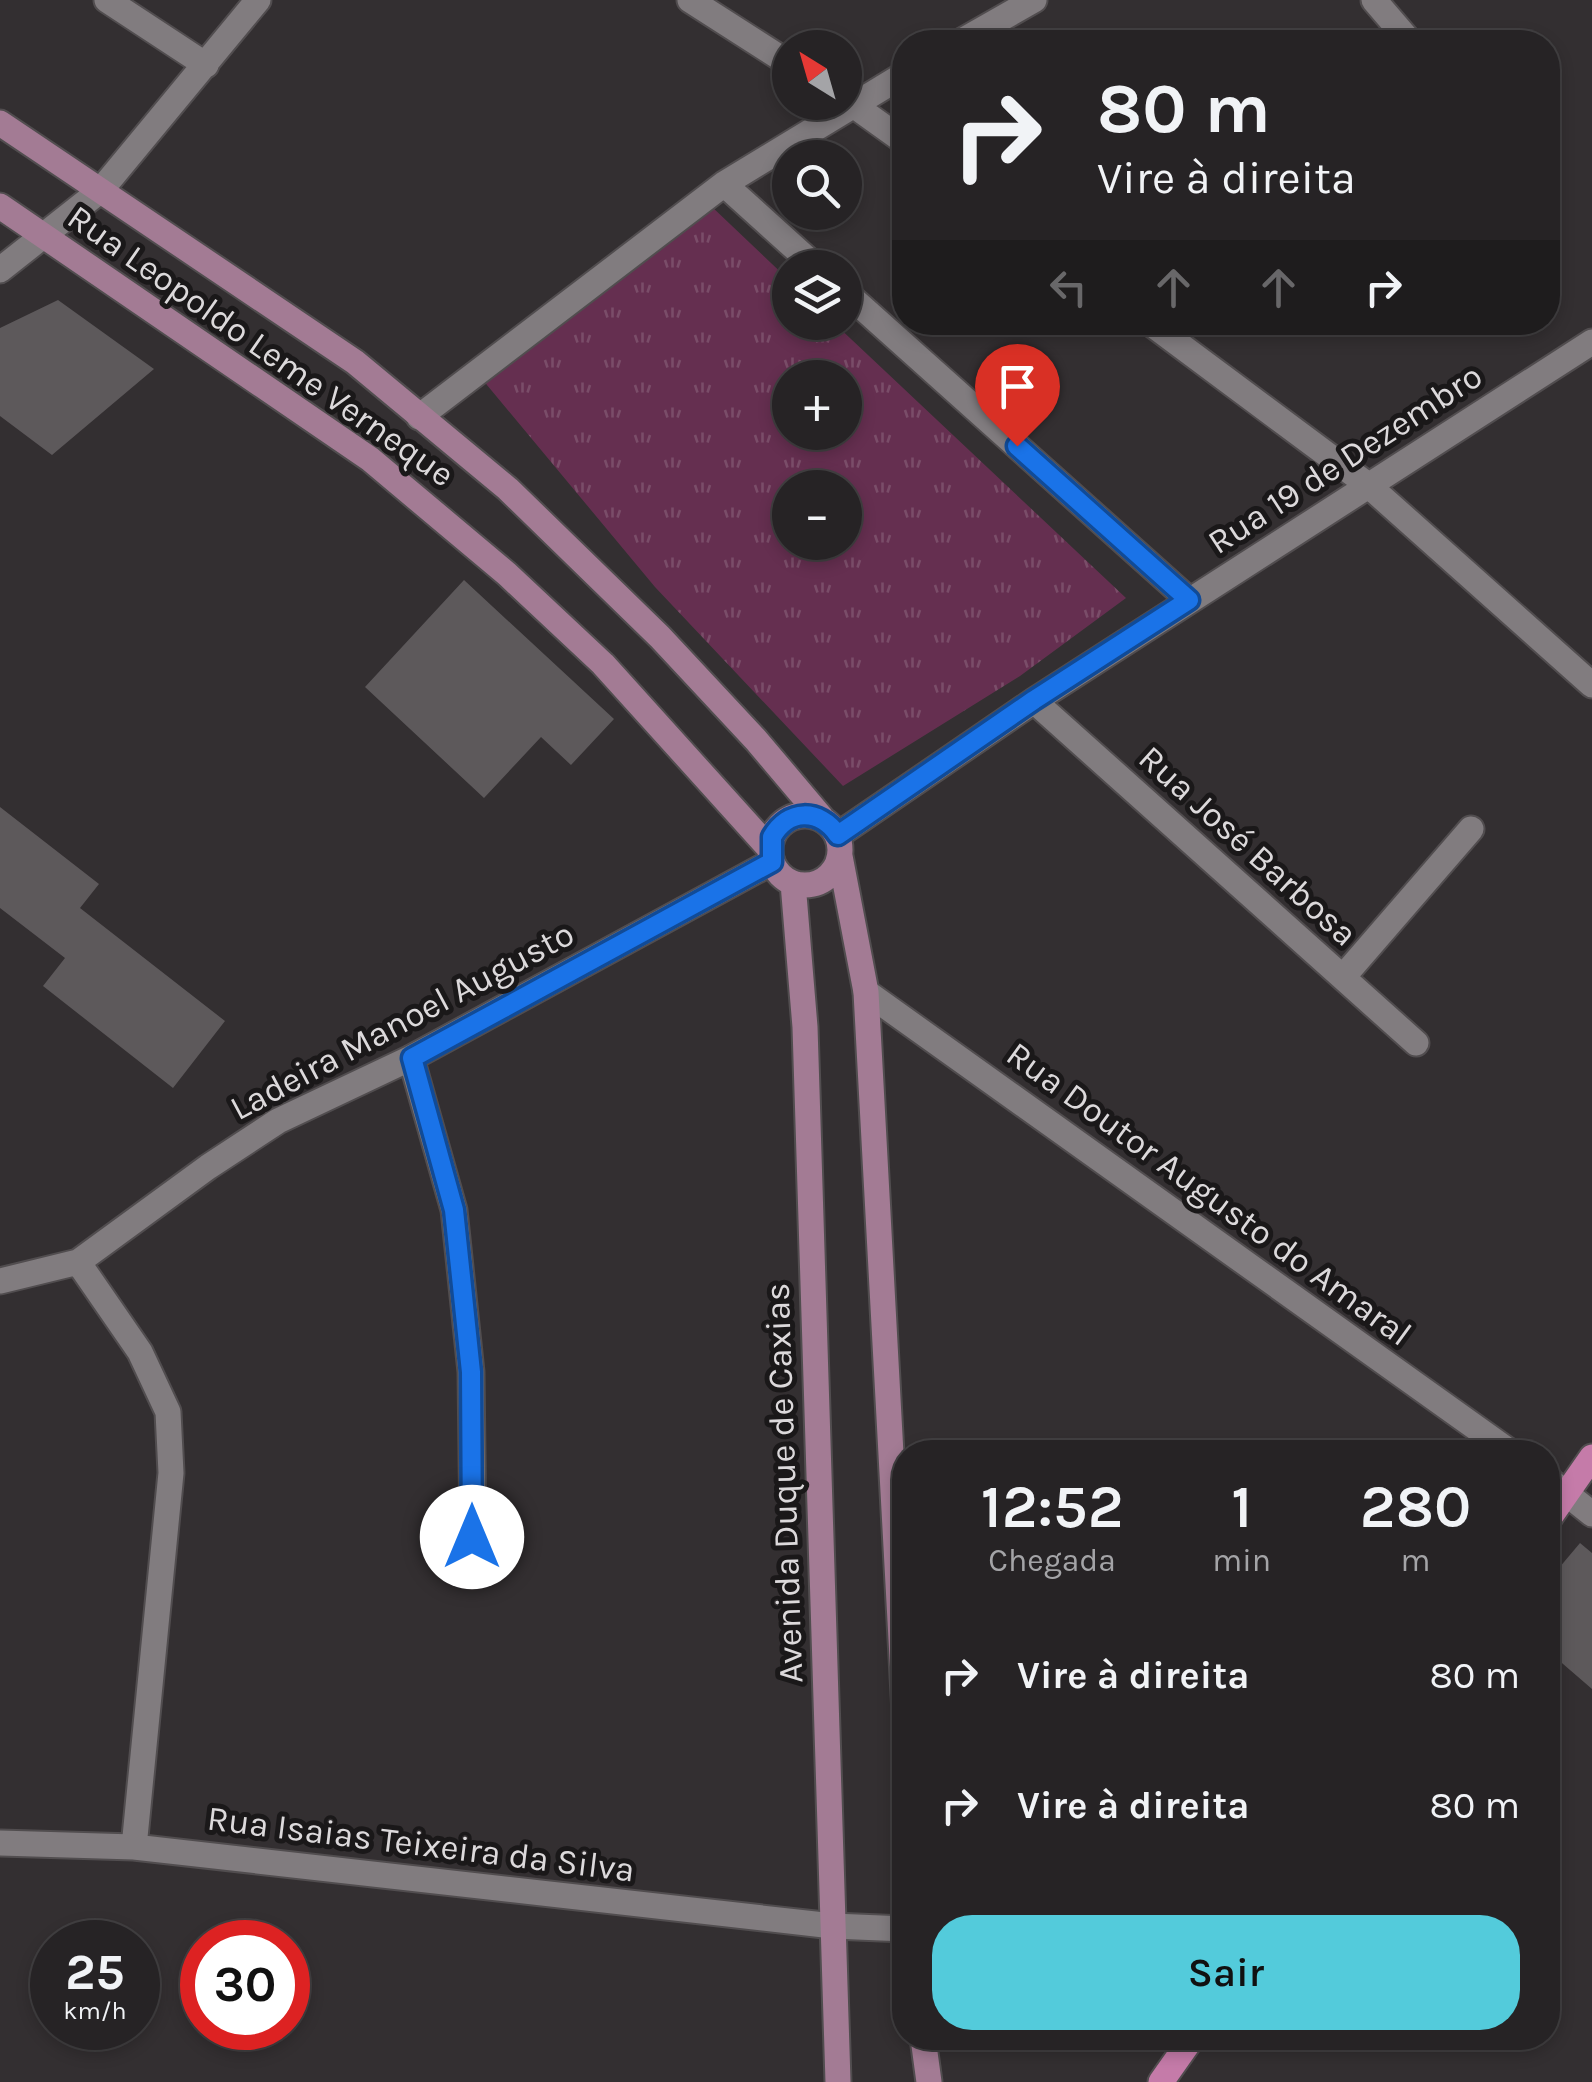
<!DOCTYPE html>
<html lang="pt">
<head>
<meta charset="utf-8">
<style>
	:root { --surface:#262325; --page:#322f32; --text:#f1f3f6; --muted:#a4a4a7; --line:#424042; --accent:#53cbdb }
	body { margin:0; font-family:Karla,sans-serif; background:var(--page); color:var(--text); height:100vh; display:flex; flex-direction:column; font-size:38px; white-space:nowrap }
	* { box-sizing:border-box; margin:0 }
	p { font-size:32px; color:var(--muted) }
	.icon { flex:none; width:55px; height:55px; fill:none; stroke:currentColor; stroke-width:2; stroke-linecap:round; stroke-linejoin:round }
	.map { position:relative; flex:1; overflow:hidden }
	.details { position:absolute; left:892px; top:1440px; width:668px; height:610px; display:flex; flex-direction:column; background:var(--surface); border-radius:40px; box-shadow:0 5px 15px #0003,0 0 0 2px var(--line) }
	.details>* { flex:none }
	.banner { position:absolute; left:892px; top:30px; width:668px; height:305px; border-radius:40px; box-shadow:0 5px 15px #0003,0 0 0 2px var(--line); background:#262325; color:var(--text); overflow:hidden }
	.needle { width:65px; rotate:323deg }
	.fabs { position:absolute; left:772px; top:30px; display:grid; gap:20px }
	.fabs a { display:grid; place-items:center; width:90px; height:90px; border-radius:50%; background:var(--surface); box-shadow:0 5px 15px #0003,0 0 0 2px var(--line); font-size:50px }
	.speed { position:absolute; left:30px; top:1920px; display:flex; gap:20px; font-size:50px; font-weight:700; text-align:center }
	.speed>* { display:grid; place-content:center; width:130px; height:130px; border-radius:50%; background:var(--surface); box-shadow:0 5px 15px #0003,0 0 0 2px var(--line); line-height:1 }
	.speed small { font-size:25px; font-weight:400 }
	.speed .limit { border:15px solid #d22; background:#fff; color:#111 }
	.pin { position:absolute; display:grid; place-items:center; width:85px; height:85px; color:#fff; margin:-102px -42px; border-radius:50% 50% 50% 0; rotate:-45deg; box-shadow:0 0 10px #0007 }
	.pin .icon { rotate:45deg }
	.me { position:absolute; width:110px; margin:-55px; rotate:0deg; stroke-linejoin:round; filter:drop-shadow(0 0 8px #0008) }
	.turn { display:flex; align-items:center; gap:35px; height:210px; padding:0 40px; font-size:45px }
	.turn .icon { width:130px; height:130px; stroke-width:2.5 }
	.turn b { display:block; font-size:70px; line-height:85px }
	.lanes { display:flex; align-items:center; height:95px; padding:0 40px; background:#0003; justify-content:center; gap:50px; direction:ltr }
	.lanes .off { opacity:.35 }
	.eta { display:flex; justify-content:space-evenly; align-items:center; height:170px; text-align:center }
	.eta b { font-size:60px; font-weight:600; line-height:70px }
	.primary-button { display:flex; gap:20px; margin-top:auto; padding:20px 40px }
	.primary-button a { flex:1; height:115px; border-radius:40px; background:var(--accent); color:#111; font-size:40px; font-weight:600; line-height:115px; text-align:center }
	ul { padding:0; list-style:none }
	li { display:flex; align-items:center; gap:30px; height:130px; padding:0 40px }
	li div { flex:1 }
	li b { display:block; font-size:38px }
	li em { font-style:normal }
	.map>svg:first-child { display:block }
	.park { fill:url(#park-tufts); fill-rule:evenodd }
	.building { fill:#5d595b }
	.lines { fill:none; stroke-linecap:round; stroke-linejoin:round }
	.minor-casing { stroke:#514d4f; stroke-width:29 }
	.secondary-casing { stroke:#514d4f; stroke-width:29 }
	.primary-casing { stroke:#514d4f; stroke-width:29 }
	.minor { stroke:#817c7f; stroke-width:25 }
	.secondary { stroke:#a37b94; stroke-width:25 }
	.primary { stroke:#c57ba9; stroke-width:25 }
	.route-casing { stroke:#114b97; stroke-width:25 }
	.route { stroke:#1a73e8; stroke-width:18 }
	.labels { text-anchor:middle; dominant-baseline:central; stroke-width:10; stroke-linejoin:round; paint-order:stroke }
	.street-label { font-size:35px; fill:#dcd9db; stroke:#1a1819 }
</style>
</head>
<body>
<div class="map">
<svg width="1592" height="2082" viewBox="0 0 1592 2082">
	<defs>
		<pattern id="park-tufts" width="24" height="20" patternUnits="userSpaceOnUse" patternTransform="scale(2.5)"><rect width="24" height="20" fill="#652f50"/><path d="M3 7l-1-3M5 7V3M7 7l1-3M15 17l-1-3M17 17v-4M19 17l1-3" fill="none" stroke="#7a4d69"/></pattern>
	</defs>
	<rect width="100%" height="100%" fill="#332f31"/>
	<path class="park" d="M711,206L790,281V322L834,323L1126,598L1020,676L843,786L655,587L482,379ZM790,378H845V432H790ZM790,488H845V542H790Z"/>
	<path class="building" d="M58,300L154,369L52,455L0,416V328Z
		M464,580L614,719L571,765L541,737L484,798L365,687Z
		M0,807L99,884L80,908L225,1021L173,1088L43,986L65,958L0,908Z
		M1580,1543L1592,1553V1689L1548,1651V1581Z"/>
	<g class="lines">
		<g class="minor-casing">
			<path id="minor" d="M107,0L206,65
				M690,0L790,64
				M1374,0L1410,42
				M960,42L1034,0
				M845,99L905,142
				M724,184L817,268
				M0,270L101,190L258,0
				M845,292L1189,600
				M1149,322L1368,485L1592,685
				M419,417L724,184L905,74
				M1034,701L1416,1043
				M838,835L1034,701L1592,342
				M1343,977L1471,829
				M866,992L1510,1452
				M411,1058L454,1210L471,1372L473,1537
				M78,1262L140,1352L168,1412L171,1473L134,1847
				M0,1281L78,1262L208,1167L278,1121L411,1058L772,862
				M1548,1479L1592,1514
				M0,1843L134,1847L833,1926L905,1929"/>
		</g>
		<g class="secondary-casing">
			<path id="secondary" d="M0,123L355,362L508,489L660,637L756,740L821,817
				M0,206L370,459L507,574L603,664L770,849
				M770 850a35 35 0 1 1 70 0a35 35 0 1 1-70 0Z
				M840,856L866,992L905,1713
				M793,883L805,1027L838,2082
				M923,2038L929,2082"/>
		</g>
		<g class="primary-casing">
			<path id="primary" d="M1548,1520L1592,1457
				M1161,2082L1192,2038"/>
		</g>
		<use href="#minor" class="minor"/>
		<use href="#secondary" class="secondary"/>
		<use href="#primary" class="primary"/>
	</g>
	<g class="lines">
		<g class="route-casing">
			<path id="route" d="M472,1537L471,1372L454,1210L412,1058L772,862V837C788,809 819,808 838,835L1034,700L1189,600L1017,446"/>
		</g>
		<use href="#route" class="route"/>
	</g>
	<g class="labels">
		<g class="street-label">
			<text transform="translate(261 346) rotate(35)">Rua Leopoldo Leme Verneque</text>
			<text transform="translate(1345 459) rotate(-33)">Rua 19 de Dezembro</text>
			<text transform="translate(1248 846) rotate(42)">Rua José Barbosa</text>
			<text transform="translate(402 1021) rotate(-28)">Ladeira Manoel Augusto</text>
			<text transform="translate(1209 1194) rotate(36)">Rua Doutor Augusto do Amaral</text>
			<text transform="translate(784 1483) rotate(-92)">Avenida Duque de Caxias</text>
			<text transform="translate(421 1844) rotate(7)">Rua Isaias Teixeira da Silva</text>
		</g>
	</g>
</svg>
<div class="fabs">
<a><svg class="needle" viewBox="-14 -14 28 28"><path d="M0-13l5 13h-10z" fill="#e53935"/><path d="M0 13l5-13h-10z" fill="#a4a4a7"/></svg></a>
<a><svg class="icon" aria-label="search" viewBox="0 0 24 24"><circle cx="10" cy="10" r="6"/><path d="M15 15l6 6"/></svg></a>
<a><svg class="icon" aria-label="layers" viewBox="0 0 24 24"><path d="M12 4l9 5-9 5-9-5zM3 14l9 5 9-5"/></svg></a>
<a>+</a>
<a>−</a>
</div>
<div class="speed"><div>25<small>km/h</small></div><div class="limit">30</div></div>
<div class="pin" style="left:1017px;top:446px;background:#d93025"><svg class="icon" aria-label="arrive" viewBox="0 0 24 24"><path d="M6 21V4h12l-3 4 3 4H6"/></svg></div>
<svg class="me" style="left:472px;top:1537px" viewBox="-20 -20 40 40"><circle r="19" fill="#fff"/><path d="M0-13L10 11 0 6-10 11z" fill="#1a73e8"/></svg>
<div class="banner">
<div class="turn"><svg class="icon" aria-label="right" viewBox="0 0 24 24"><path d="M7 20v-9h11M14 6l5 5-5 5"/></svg><div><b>80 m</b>Vire à direita</div></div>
<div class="lanes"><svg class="icon off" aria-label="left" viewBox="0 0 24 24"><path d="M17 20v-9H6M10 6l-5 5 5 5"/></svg><svg class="icon off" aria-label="ahead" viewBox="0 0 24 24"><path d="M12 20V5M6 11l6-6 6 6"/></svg><svg class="icon off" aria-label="ahead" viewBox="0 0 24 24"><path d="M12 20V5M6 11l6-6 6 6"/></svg><svg class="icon" aria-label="right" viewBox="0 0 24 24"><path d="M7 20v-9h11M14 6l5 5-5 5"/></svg></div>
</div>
<section class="details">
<div class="eta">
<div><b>12:52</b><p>Chegada</p></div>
<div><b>1</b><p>min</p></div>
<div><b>280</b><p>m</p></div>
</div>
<ul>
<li><svg class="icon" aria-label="right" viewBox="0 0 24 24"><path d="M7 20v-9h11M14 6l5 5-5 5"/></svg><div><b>Vire à direita</b></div><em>80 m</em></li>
<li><svg class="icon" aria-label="right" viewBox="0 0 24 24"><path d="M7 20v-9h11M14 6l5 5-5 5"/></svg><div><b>Vire à direita</b></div><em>80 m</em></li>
</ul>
<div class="primary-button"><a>Sair</a></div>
</section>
</div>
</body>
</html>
